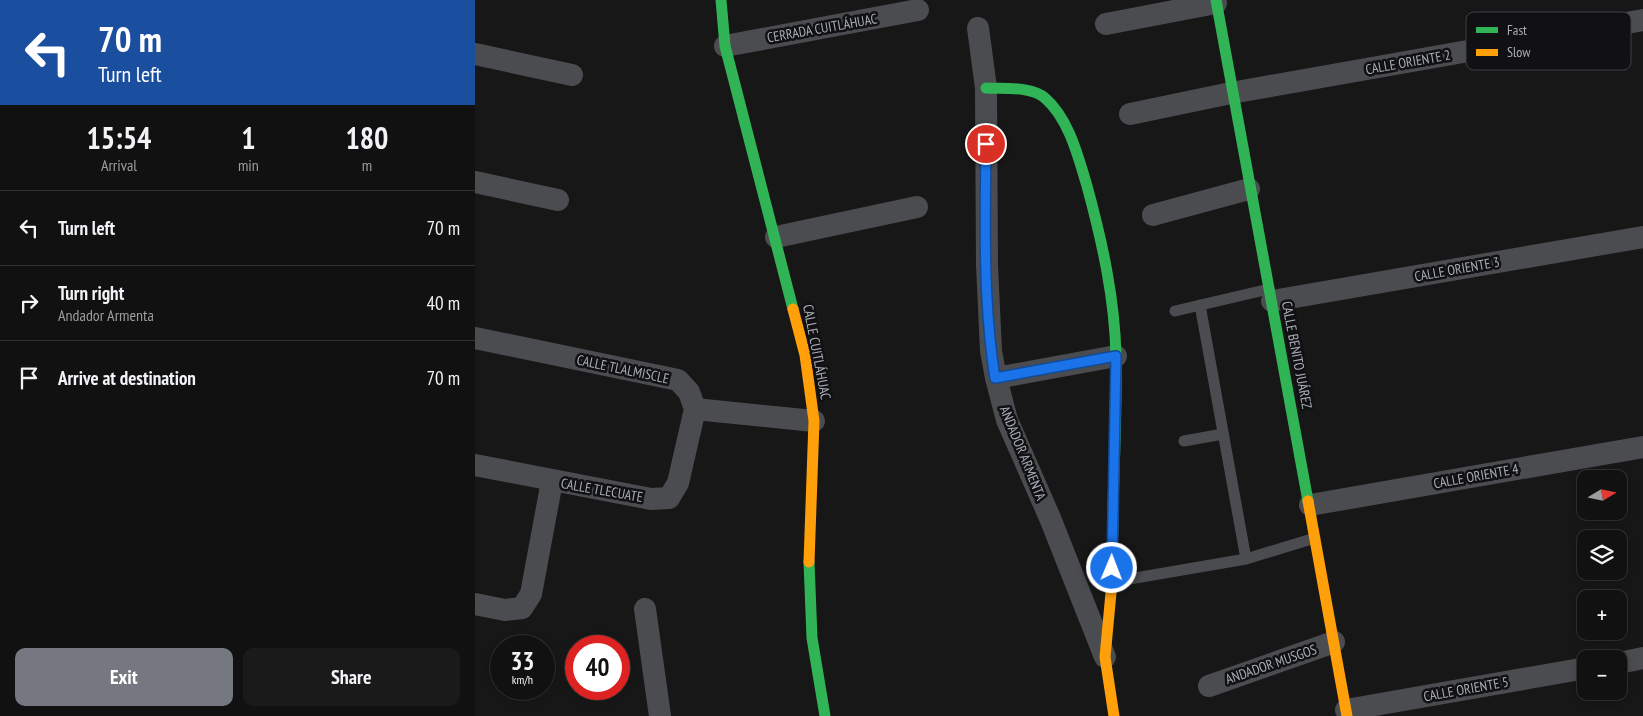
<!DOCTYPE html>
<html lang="en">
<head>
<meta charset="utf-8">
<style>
	:root { --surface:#111; --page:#1a1a1a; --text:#f1f3f6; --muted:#9c9d9f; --line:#303131; --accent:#757880 }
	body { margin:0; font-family:"PT Sans Narrow",sans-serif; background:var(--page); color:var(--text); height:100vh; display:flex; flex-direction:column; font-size:19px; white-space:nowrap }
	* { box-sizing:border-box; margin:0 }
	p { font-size:16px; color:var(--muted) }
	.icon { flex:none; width:28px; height:28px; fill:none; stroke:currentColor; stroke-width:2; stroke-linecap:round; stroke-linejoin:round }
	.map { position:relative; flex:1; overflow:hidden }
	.side { display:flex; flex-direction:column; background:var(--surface); width:475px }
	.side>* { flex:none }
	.hud { background:#1a4fa0; color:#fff; overflow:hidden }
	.needle { width:32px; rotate:80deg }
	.buttons { position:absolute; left:1102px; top:470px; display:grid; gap:10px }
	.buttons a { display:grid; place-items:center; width:50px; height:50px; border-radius:10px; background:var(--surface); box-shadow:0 2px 8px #0003,0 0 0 1px var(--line); font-size:25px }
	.speed { position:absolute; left:15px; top:635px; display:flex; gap:10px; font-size:25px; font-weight:700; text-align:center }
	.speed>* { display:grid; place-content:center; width:65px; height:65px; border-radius:50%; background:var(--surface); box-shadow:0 2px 8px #0003,0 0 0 1px var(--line); line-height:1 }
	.speed small { font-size:12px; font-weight:400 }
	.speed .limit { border:8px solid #d22; background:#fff; color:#111 }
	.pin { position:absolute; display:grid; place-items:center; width:42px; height:42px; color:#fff; margin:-21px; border:2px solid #fff; border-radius:50%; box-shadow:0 1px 5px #0007 }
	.me { position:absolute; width:55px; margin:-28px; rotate:1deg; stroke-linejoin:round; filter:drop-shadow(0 0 4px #0008) }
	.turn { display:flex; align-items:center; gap:18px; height:105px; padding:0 15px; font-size:22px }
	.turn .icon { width:65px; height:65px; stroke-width:2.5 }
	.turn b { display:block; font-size:35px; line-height:42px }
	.eta { display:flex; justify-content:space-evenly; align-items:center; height:85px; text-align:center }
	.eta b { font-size:30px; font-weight:800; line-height:35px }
	.primary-button { display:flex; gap:10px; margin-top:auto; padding:10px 15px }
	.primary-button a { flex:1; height:58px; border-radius:10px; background:var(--accent); color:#fff; font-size:20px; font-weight:800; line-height:58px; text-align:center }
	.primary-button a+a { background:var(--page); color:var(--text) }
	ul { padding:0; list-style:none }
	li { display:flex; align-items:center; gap:15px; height:75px; padding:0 15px; border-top:1px solid var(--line) }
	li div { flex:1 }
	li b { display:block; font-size:19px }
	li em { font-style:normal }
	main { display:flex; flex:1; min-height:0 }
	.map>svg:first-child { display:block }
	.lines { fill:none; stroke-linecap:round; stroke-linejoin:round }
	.lane { stroke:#4b4c50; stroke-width:11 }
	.street { stroke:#4b4c50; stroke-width:22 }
	.fast { stroke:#30b455; stroke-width:11 }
	.slow { stroke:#ff9f0a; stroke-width:11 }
	.route-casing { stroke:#114b97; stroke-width:12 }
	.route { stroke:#1a73e8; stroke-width:9 }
	.labels { text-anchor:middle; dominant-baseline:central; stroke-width:5; stroke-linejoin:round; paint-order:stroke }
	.street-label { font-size:14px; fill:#a8adb8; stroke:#111113 }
	.key { fill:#111113; stroke:#3e4045; stroke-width:1 }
	.key-label { font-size:14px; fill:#a8adb8 }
</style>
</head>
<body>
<main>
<section class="side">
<div class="hud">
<div class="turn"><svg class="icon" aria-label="left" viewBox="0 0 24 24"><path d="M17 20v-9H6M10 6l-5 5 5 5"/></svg><div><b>70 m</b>Turn left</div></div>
</div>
<div class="eta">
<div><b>15:54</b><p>Arrival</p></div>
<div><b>1</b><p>min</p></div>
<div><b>180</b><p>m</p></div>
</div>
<ul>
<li><svg class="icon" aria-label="left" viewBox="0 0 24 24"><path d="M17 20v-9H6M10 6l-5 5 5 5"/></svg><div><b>Turn left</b></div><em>70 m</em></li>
<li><svg class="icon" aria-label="right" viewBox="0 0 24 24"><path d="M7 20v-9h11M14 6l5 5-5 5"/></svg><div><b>Turn right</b><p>Andador Armenta</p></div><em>40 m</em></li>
<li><svg class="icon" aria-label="arrive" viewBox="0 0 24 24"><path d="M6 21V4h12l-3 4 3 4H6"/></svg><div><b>Arrive at destination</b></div><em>70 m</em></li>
</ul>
<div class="primary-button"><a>Exit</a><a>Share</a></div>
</section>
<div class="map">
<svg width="1168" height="716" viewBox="0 0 1168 716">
	<rect width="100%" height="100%" fill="#171717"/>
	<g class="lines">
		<path class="lane" d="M725,305L771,559
			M700,311L794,289
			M709,441L748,434
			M637,582L771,559L840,538"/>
		<path class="street" d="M631,24L741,3
			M503,28L511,88L512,265L516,351L521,378L532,420L575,518L630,657
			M250,46L443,10
			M0,54L97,75
			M655,114L756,93L1168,20
			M0,182L83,200
			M678,215L774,189
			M301,237L442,207
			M797,301L1168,237
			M0,338L203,380L214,392L220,409L339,421
			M521,378L641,356
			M0,465L176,499L194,498L203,483L220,409
			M835,505L1168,447
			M0,604L30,610L47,608L56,594L77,481
			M170,609L185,716
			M1144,663L1168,658
			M734,686L859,642
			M871,710L1111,668"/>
		<path class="fast" d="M246,0L250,46L318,309
			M741,0L833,501
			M511,88C529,89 556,86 570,98C594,119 603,156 612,186C627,241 640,299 641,357C642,409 639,461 638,512
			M334,562L337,638L350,716"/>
		<path class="slow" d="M318,309L330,355L339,421L334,562
			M833,501L872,716
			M638,512L637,582L630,657L639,716"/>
	</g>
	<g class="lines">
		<g class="route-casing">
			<path id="route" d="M511,144C510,222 508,302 520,378L641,356L637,568"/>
		</g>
		<use href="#route" class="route"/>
	</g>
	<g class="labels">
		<g class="street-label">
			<text transform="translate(347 28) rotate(-10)">CERRADA CUITLÁHUAC</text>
			<text transform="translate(933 62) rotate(-10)">CALLE ORIENTE 2</text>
			<text transform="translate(982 269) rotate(-10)">CALLE ORIENTE 3</text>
			<text transform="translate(342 352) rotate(79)">CALLE CUITLÁHUAC</text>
			<text transform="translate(822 355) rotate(79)">CALLE BENITO JUÁREZ</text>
			<text transform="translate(148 369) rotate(12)">CALLE TLALMISCLE</text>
			<text transform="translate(548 453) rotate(68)">ANDADOR ARMENTA</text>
			<text transform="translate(1001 476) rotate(-10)">CALLE ORIENTE 4</text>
			<text transform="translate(127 490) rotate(10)">CALLE TLECUATE</text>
			<text transform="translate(796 664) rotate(-19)">ANDADOR MUSGOS</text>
			<text transform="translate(991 689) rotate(-10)">CALLE ORIENTE 5</text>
		</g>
	</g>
	<rect x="991" y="12" width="165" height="58" rx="8" class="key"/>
	<rect x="1001" y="27" width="22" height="6" fill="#30b455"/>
	<rect x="1001" y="49" width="22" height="7" fill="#ff9f0a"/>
	<g class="key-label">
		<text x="1032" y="35">Fast</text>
		<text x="1032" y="57">Slow</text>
	</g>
</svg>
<div class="buttons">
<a><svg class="needle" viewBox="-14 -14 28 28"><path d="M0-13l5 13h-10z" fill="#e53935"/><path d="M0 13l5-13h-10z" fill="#9c9d9f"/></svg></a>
<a><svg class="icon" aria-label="layers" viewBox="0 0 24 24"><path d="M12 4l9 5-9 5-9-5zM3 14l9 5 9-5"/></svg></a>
<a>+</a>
<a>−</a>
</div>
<div class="speed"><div>33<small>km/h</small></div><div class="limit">40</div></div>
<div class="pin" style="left:511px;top:144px;background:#d93025"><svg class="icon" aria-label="arrive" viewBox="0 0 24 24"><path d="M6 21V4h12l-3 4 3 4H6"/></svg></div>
<svg class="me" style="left:637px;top:568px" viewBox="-20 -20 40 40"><circle r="17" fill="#1a73e8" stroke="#fff" stroke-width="3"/><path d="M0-11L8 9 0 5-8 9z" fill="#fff"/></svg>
</div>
</main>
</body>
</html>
